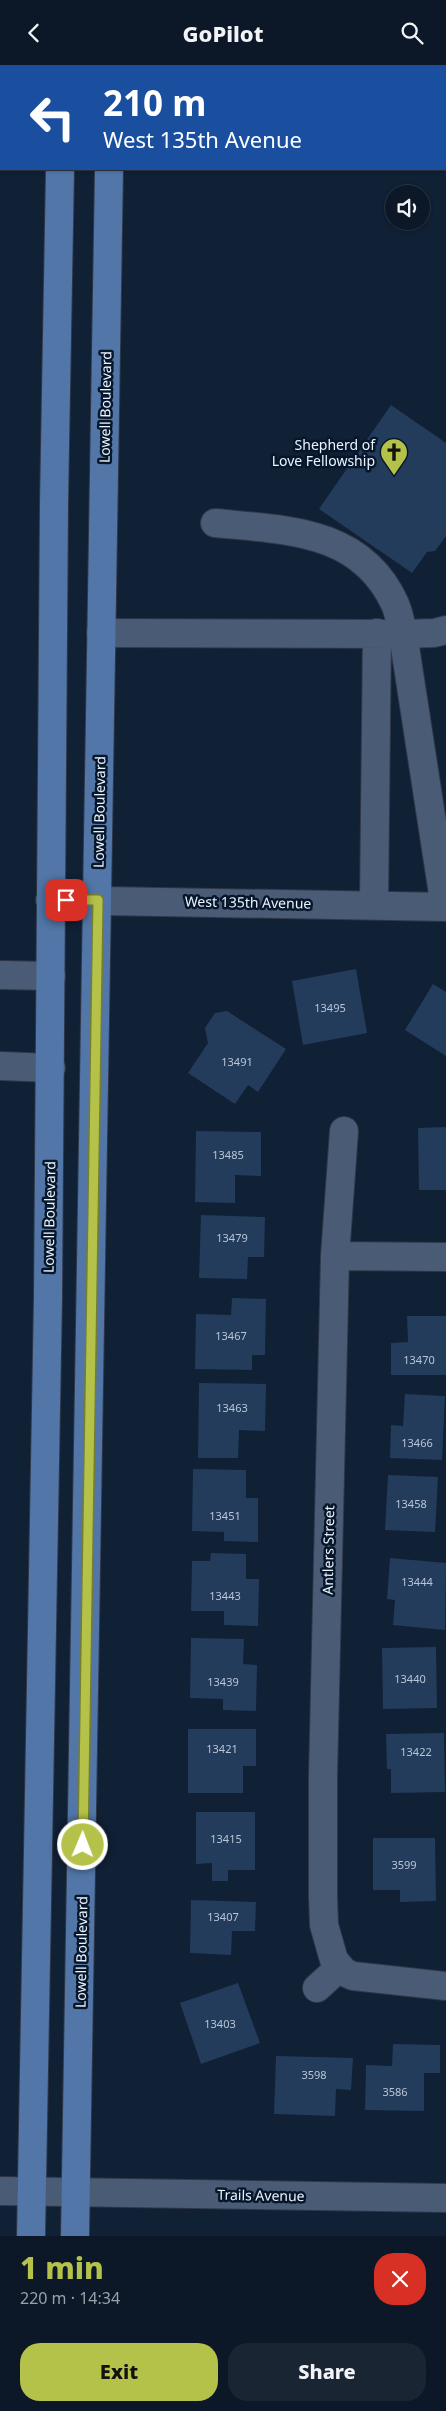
<!DOCTYPE html>
<html lang="en">
<head>
<meta charset="utf-8">
<style>
	:root { --surface:#0c1828; --page:#1a2534; --text:#f1f3f6; --muted:#9aa0a8; --line:#2c3745; --accent:#b5c249 }
	body { margin:0; font-family:"Noto Sans",sans-serif; background:var(--page); color:var(--text); height:100vh; display:flex; flex-direction:column; font-size:19px; white-space:nowrap }
	* { box-sizing:border-box; margin:0 }
	p { font-size:16px; color:var(--muted) }
	.icon { flex:none; width:28px; height:28px; fill:none; stroke:currentColor; stroke-width:2; stroke-linecap:round; stroke-linejoin:round }
	.map { position:relative; height:2171px; overflow:hidden }
	.panel { display:flex; flex-direction:column; background:var(--surface); flex:1 }
	.panel>* { flex:none }
	.hud { position:absolute; left:0px; top:0px; width:446px; height:105px; box-shadow:0 1px 4px #0004,0 0 0 1px var(--line); background:#1a4fa0; color:#fff; overflow:hidden }
	.tools { position:absolute; left:385px; top:120px; display:grid; gap:10px }
	.tools a { display:grid; place-items:center; width:45px; height:45px; border-radius:50%; background:var(--surface); box-shadow:0 1px 4px #0004,0 0 0 1px var(--line); font-size:25px }
	.pin { position:absolute; display:grid; place-items:center; width:42px; height:42px; color:#fff; margin:-21px; border-radius:10px; box-shadow:0 2px 8px #0006 }
	.me { position:absolute; width:55px; margin:-28px; rotate:1deg; stroke-linejoin:round; filter:drop-shadow(0 0 4px #0008) }
	.turn { display:flex; align-items:center; gap:18px; height:105px; padding:0 20px; font-size:22px }
	.turn .icon { width:65px; height:65px; stroke-width:2.5 }
	.turn b { display:block; font-size:35px; line-height:42px }
	.round { display:grid; place-items:center; flex:none; width:52px; height:52px; border-radius:20px; background:var(--page) }
	.overview { display:flex; align-items:center; justify-content:space-between; height:85px; padding:0 20px }
	h1 { font-size:30px; font-weight:800; line-height:38px; color:var(--accent) }
	.button { display:flex; gap:10px; margin-top:auto; padding:10px 20px }
	.button a { flex:1; height:58px; border-radius:20px; background:var(--accent); color:#111; font-size:20px; font-weight:800; line-height:58px; text-align:center }
	.button a+a { background:var(--page); color:var(--text) }
	header { display:flex; justify-content:space-between; align-items:center; height:65px; padding:0 20px; background:var(--surface); font-size:22px; font-weight:800 }
	.map>svg:first-child { display:block }
	.building { fill:#233c5b }
	.lines { fill:none; stroke-linecap:round; stroke-linejoin:round }
	.minor-casing { stroke:#2f3849; stroke-width:30 }
	.major-casing { stroke:#2f3849; stroke-width:30 }
	.minor { stroke:#4a5c75; stroke-width:28 }
	.major { stroke:#5176a7; stroke-width:28 }
	.route-casing { stroke:#767e2f; stroke-width:12 }
	.route { stroke:#b5c249; stroke-width:9 }
	.labels { text-anchor:middle; dominant-baseline:central; stroke-width:5; stroke-linejoin:round; paint-order:stroke }
	.number-label { font-size:11px; fill:#b8c5d6 }
	.street-label { font-size:14px; fill:#eaf3ff; stroke:#07172b }
	.poi-label { font-size:14px; fill:#eaf3ff; stroke:#07172b; text-anchor:end }
</style>
</head>
<body>
<header><svg class="icon" aria-label="back" viewBox="0 0 24 24"><path d="M15 5l-7 7 7 7"/></svg>GoPilot<svg class="icon" aria-label="search" viewBox="0 0 24 24"><circle cx="10" cy="10" r="6"/><path d="M15 15l6 6"/></svg></header>
<div class="map">
<svg width="446" height="2171" viewBox="0 0 446 2171">
	<rect width="100%" height="100%" fill="#102035"/>
	<path class="building" d="M391,340L446,378V471L435,486L427,487L412,508L319,444Z
		M356,904L367,968L303,980L292,916Z
		M433,919L446,927V991L405,965Z
		M227,946L286,984L258,1027L248,1020L235,1039L188,1008L208,978L205,963L215,948Z
		M446,1062V1125H419L418,1063Z
		M196,1066L261,1067V1111L235,1110V1138L195,1137Z
		M201,1150L265,1152L264,1192H248L247,1214L199,1213Z
		M232,1233L266,1234L265,1290H252V1305L195,1304L196,1249L231,1250Z
		M407,1251H446V1310H391V1278L408,1277Z
		M199,1318L266,1319L265,1366L239,1365L238,1393H198Z
		M405,1329L445,1331L442,1395L390,1393L391,1360L403,1361Z
		M193,1404L246,1405V1433H258V1477L224,1476V1467L192,1466Z
		M388,1410L438,1412L435,1467L385,1465Z
		M211,1488L246,1489V1514H259L258,1561L224,1560V1546H191L192,1496H210Z
		M390,1493L446,1498L445,1565L393,1560L395,1535L387,1534Z
		M191,1573L244,1574L243,1599L257,1600L256,1646L223,1645V1634L190,1633Z
		M436,1582L437,1643L383,1644L382,1583Z
		M188,1664H256V1701H243V1728H188Z
		M444,1668L445,1727L391,1728V1704H387L386,1669Z
		M196,1747H255V1805H228V1816H212V1798L196,1799Z
		M373,1773H435L436,1836L400,1837V1825H373Z
		M191,1835L256,1837L255,1866H232L231,1890L190,1888Z
		M238,1918L260,1978L201,1999L180,1938Z
		M393,1979L440,1980V2008H424V2046L365,2045L366,2000L392,2001Z
		M276,1991L353,1993L351,2025L336,2024L335,2051L274,2049Z"/>
	<g class="lines">
		<g class="minor-casing">
			<path id="minor" d="M215,458C285,465 361,464 395,539C399,548 401,559 403,569L445,842
				M101,568L403,569L434,568L446,565
				M50,835L446,842
				M374,839L377,568
				M0,910L51,911
				M0,1001L51,1003
				M344,1066L335,1191L323,1712V1831L324,1860L334,1895L344,1907L353,1911L446,1921
				M335,1191L446,1192
				M317,1923L339,1903
				M0,2126L446,2133"/>
		</g>
		<g class="major-casing">
			<path id="major" d="M62,0V1
				M110,0V1
				M0,31H1
				M445,41H446
				M0,74H1
				M445,82L446,83
				M31,2171L48,1232L54,438L60,104
				M75,2171L109,104"/>
		</g>
		<use href="#minor" class="minor"/>
		<use href="#major" class="major"/>
	</g>
	<g class="lines">
		<g class="route-casing">
			<path id="route" d="M66,835H98L83,1780"/>
		</g>
		<use href="#route" class="route"/>
	</g>
	<defs>
		<g id="church-pin" transform="scale(1.4375)"><path d="M0 17L-7.5 6A9.5 9.5 0 1 1 7.5 6Z" fill="#b5c249" stroke="#07172b"/><path d="M-1.2-6h2.4v3.5h3.3v2.4h-3.3V6h-2.4V-.1h-3.3v-2.4h3.3Z" fill="#111"/></g>
	</defs>
	<g fill-rule="evenodd">
		<use href="#church-pin" x="394" y="387"/>
	</g>
	<g class="labels">
		<g class="number-label">
			<text x="330" y="942">13495</text>
			<text x="237" y="996">13491</text>
			<text x="228" y="1089">13485</text>
			<text x="232" y="1172">13479</text>
			<text x="231" y="1270">13467</text>
			<text x="419" y="1294">13470</text>
			<text x="232" y="1342">13463</text>
			<text x="417" y="1377">13466</text>
			<text x="411" y="1438">13458</text>
			<text x="225" y="1450">13451</text>
			<text x="417" y="1516">13444</text>
			<text x="225" y="1530">13443</text>
			<text x="410" y="1613">13440</text>
			<text x="223" y="1616">13439</text>
			<text x="222" y="1683">13421</text>
			<text x="416" y="1686">13422</text>
			<text x="226" y="1773">13415</text>
			<text x="404" y="1799">3599</text>
			<text x="223" y="1851">13407</text>
			<text x="220" y="1958">13403</text>
			<text x="314" y="2009">3598</text>
			<text x="395" y="2026">3586</text>
		</g>
		<g class="street-label">
			<text transform="translate(105 342) rotate(-89)">Lowell Boulevard</text>
			<text transform="translate(99 747) rotate(-89)">Lowell Boulevard</text>
			<text transform="translate(248 837) rotate(1)">West 135th Avenue</text>
			<text transform="translate(49 1152) rotate(-89)">Lowell Boulevard</text>
			<text transform="translate(328 1485) rotate(-89)">Antlers Street</text>
			<text transform="translate(81 1887) rotate(-89)">Lowell Boulevard</text>
			<text transform="translate(261 2130) rotate(1)">Trails Avenue</text>
		</g>
		<g class="poi-label">
			<text x="375" y="379">Shepherd of<tspan x="375" dy="16">Love Fellowship</tspan></text>
		</g>
	</g>
</svg>
<div class="tools">
<a><svg class="icon" aria-label="sound" viewBox="0 0 24 24"><path d="M4 9h4l5-4v14l-5-4H4zM17 9q2 3 0 6"/></svg></a>
</div>
<div class="pin" style="left:66px;top:835px;background:#d93025"><svg class="icon" aria-label="arrive" viewBox="0 0 24 24"><path d="M6 21V4h12l-3 4 3 4H6"/></svg></div>
<svg class="me" style="left:83px;top:1780px" viewBox="-20 -20 40 40"><circle r="17" fill="#b5c249" stroke="#fff" stroke-width="3"/><path d="M0-11L8 9 0 5-8 9z" fill="#fff"/></svg>
<div class="hud">
<div class="turn"><svg class="icon" aria-label="left" viewBox="0 0 24 24"><path d="M17 20v-9H6M10 6l-5 5 5 5"/></svg><div><b>210 m</b>West 135th Avenue</div></div>
</div>
</div>
<section class="panel">
<div class="overview"><div><h1>1 min</h1><p>220 m · 14:34</p></div><a class="round" style="background:#d93025;color:#fff"><svg class="icon" aria-label="close" viewBox="0 0 24 24"><path d="M6 6l12 12M18 6L6 18"/></svg></a></div>
<div class="button"><a>Exit</a><a>Share</a></div>
</section>
</body>
</html>
